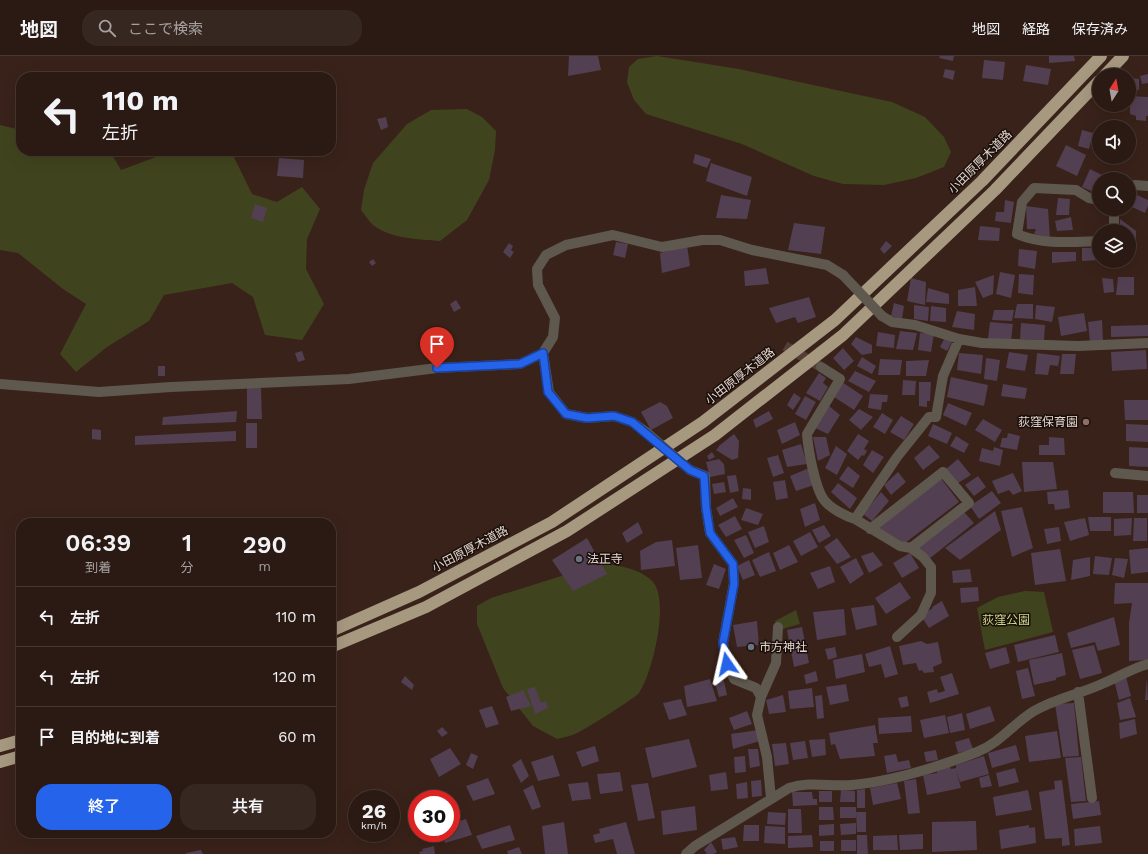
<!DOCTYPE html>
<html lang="ja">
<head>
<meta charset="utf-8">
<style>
	:root { --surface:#2b1a13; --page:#372721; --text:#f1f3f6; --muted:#a6a1a0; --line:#473833; --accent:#2563eb }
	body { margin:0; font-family:"Work Sans","Noto Sans JP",sans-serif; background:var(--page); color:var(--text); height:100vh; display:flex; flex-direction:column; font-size:15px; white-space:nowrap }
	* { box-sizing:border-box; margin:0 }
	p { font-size:13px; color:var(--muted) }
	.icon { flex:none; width:22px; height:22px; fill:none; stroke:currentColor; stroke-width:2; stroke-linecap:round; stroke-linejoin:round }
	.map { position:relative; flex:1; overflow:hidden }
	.details { position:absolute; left:16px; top:462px; width:320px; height:320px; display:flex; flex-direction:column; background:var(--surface); border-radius:16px; box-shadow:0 4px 16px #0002,0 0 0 1px var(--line) }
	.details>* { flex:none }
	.guide { position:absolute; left:16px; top:16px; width:320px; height:84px; border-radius:16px; box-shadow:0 4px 16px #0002,0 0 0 1px var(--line); background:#2b1a13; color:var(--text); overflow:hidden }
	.needle { width:26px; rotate:11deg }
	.tools { position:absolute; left:1092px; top:12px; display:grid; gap:8px }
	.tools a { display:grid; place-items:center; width:44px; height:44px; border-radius:50%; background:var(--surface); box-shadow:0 4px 16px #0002,0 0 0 1px var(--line); font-size:20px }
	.speed { position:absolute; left:348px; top:734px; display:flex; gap:8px; font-size:20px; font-weight:700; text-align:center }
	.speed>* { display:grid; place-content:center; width:52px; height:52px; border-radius:50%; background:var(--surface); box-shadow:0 4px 16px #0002,0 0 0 1px var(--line); line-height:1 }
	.speed small { font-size:10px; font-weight:400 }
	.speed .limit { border:6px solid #d22; background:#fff; color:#111 }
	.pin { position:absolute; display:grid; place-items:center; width:34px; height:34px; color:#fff; margin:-41px -17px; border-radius:50% 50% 50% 0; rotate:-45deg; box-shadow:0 0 4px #0007 }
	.pin .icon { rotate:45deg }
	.me { position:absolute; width:44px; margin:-22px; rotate:349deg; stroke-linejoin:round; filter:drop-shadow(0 0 3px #0008) }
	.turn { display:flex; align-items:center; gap:14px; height:84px; padding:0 20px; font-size:18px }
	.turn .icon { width:52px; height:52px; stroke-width:2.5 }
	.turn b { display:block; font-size:28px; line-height:34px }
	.eta { display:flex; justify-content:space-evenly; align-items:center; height:68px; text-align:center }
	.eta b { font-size:24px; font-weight:600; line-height:28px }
	.button { display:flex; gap:8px; margin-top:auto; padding:8px 20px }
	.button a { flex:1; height:46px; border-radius:16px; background:var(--accent); color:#fff; font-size:16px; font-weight:600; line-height:46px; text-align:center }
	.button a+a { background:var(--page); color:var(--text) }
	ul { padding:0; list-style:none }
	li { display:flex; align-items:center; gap:12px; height:60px; padding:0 20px; border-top:1px solid var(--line) }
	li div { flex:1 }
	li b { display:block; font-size:15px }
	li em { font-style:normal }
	header { display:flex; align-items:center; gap:24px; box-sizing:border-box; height:56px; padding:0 20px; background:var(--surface); border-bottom:1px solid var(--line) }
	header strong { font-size:19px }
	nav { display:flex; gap:22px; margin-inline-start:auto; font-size:14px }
	.search { width:280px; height:36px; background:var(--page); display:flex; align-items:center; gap:10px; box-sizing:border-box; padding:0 14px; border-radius:16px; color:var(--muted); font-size:15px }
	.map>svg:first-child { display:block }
	.green { fill:#40441e }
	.building { fill:#523f51 }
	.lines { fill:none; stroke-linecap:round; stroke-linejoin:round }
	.street-tunnel { stroke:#533d34; stroke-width:10; stroke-dasharray:10 5; stroke-linecap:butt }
	.street { stroke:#5e584e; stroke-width:10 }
	.highway { stroke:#a79880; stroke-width:12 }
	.street-bridge { stroke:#5e584e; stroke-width:10 }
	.route-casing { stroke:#184099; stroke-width:10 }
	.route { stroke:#2563eb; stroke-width:7 }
	.education-dot { fill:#8d6e63; stroke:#190f0a; stroke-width:1.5 }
	.worship-dot { fill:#6b7280; stroke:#190f0a; stroke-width:1.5 }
	.labels { text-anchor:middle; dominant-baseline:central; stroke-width:3; stroke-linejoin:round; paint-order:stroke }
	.street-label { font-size:12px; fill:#e4d4ce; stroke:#190f0a }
	.poi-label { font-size:12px; fill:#e4d4ce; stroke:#190f0a; text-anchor:start }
	.park-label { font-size:12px; fill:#ced789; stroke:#190f0a }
</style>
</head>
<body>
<header>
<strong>地図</strong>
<div class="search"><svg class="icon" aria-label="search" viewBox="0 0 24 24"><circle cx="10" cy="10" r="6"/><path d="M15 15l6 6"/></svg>ここで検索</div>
<nav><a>地図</a><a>経路</a><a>保存済み</a></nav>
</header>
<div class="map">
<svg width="1148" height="798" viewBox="0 0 1148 798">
	<rect width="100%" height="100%" fill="#392219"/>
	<path class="green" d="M657,0L739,13L892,46L925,61L944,81L951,96L944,111L916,122L884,129L843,128L814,120L742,88L646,58L634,44L627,26L629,11L638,3Z
		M467,53L482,61L496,75L495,94L489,124L467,164L440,185C419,183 391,183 373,169C369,165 365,159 361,154L364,134L373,107L407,68L431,54Z
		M0,69L21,74V95H110L121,114L172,95H231L252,138L277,146L302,131L320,153L307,183L306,213L324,248L302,284L265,279L253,241L232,227L164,239L149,265L107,291L76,316L60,298L86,248L63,233L18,197L0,194Z
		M603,507C621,511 640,512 653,526C670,545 652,619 639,637C635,642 586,673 577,677C571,680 564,681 557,683L533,670L503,632L477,568V550L491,542Z
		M1025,535L1044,536L1053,576L985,594L977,552L998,541Z
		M796,554L800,568L779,574L775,565Z"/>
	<path class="building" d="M569,0H598L601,14L568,20Z
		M940,0H954L953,5L939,2Z
		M1049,0H1074L1075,5L1049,7Z
		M984,4L1005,6L1003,24L982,22Z
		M1026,9L1051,13L1048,29L1023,25Z
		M945,13L955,15L953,24L943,21Z
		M1148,18V27L1142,28L1140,20Z
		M1130,22L1139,23V34L1130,33Z
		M1130,40L1148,41V60H1146V65L1136,64V60L1130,58Z
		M386,61L388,71L381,74L377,63Z
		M1082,74L1093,77L1089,93L1078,90Z
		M1066,89L1086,99L1077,120L1056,110Z
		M695,98L711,103L707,112L693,107Z
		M1100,101H1115L1114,105L1100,104Z
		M279,102L304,104L303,122L277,120Z
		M711,107L752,121L747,140L706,125Z
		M1090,113L1106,121L1105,123H1099L1098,138L1082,131Z
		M721,139L751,144L747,163L716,162Z
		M1137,139L1148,144V150L1145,157L1132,151Z
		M1058,142L1070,143L1069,159H1056Z
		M1005,144L1014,146L1011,167L995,165L996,156H1004Z
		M255,148L267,152L263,166L251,162Z
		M1026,150L1048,153L1050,182L1034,178L1036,173H1027Z
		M1071,161L1073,174L1057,175L1055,165Z
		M1120,163L1136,175V186L1129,185V175H1120Z
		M794,167L825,171L821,198L788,194Z
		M980,170L1000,172L999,185L978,184Z
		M886,185L892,190L884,198L880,193Z
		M616,186L628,188L625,202L613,199Z
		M509,187L513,190L511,194L514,196L510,202L503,196Z
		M687,189L690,210L662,217L660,197Z
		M1082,192H1099V204L1082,205Z
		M1019,193L1037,195L1035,213L1018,210Z
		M1052,196H1076V205L1052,207Z
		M373,203L376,207L372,210L369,206Z
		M766,212L769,228L745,230L744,215Z
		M1000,216L1015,219L1011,242L996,238Z
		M1019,218L1034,219L1033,239L1018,237Z
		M994,219L993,238L983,242L975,226Z
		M1118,221H1134V239H1116Z
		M911,222L926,226L925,249L907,245Z
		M1102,222L1113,223L1114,236L1104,237Z
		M975,231L977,250H958V234Z
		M928,232L949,238V248L926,246Z
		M809,241L816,261L798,267L795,261L776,267L769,252Z
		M456,244L461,252L454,256L450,248Z
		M894,247L904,250L902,263L891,260Z
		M1017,248H1033V263L1014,262Z
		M914,249L929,251L928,265L914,263Z
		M1036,249L1055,251L1052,266L1035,263Z
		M931,250L946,252V266L930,265Z
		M994,254H1014L1012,265L992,264Z
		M957,255L975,258L974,274L952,271Z
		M1084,257L1087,275L1061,280L1058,261Z
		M1102,264L1103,284L1090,286L1088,266Z
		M990,266L1013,268L1011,284L988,283Z
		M1021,267L1045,269L1044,284L1020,283Z
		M1148,269V280L1111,281V270Z
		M900,275L917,277L913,294L896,293Z
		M878,276L895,279L894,292L876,290Z
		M920,277L934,278L931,296L918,294Z
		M443,280H447L448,285L444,286Z
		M856,281L872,289V297L862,299L851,288Z
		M945,281L953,284L947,295L940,291Z
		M444,289H450V293H444Z
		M843,292L854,305L844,314L833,302Z
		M1146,294L1147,313L1112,315L1111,296Z
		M302,295L305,304L298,306L295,297Z
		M1009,296L1028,299L1025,315L1006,312Z
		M959,297L983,299L981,318L957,314Z
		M1037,297L1060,300L1058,310L1050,309L1048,319L1035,318Z
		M1062,298H1076L1074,318H1060Z
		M862,301L876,310L872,318L857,310Z
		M986,302L1000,304L997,325L984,323Z
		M880,303L902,304L900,319H878Z
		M929,304L926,320H906V305Z
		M158,310H165V320H158Z
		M855,315L876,325L869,336L848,325Z
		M819,317L826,322L823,327L828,331L820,345L806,337Z
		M951,321L988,329L984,350L947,341Z
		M903,324L916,325L915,339H902Z
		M842,326L863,340L854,354L834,341Z
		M919,326H931L930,345H927V351L919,350Z
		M1003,328L1027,332L1025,343L1001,340Z
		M247,332H261L262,363H247Z
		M794,337L801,342L793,354L787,349Z
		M870,338L888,339L887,346H882L881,354L868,352Z
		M805,340L816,346L806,364L795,358Z
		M1124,344H1148V364H1125Z
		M660,346L667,350L673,362L651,374L641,356Z
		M948,347L972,357L966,370L943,359Z
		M828,349L840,359L828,378L815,372Z
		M859,353L873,361L861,374L849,364Z
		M237,355L236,366L162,369L163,361Z
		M769,355L773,363L756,372L753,364Z
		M882,357L893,364L885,378L873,371Z
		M901,360L914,368L904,384L890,376Z
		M983,363L1002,374L995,386L975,374Z
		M795,366L800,379L782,388L777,374Z
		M246,367H257V392H246Z
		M933,368L952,377L947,388L928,380Z
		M1126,368L1148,369V386L1126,385Z
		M92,373L101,374V384L92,383Z
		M236,375V385L135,389V380Z
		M1008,377L1020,380L1017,394L1000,391L1002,382H1007Z
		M734,378L739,385L738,402L732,404L716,394L720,389Z
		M858,378L869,385L864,393L867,395L864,400L862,399L858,404L847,395Z
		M956,380L969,388L964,397L950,390Z
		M813,381H826L830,399L818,405Z
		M1049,381L1064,382L1065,399H1039V389H1049Z
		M801,388L807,408L787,411L782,394Z
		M929,389L940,401L923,414L914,402Z
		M836,390L847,398L837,419L825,412Z
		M994,391L1003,394L1000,410L979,405L982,392L993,395Z
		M1129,391L1148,392V411L1129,410Z
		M872,394L884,401L873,417L863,409Z
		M712,396L715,401L709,404L707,400Z
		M778,399L784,417L773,421L767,402Z
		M719,403L724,408L725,418L710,421L706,406Z
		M958,403L971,419L958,427L946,413Z
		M1022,406H1053L1057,433L1024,436Z
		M848,410L860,420L853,432L839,423Z
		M809,412L814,429L796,435L790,420Z
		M898,416L906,426L891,439L884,429Z
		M1013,417L1022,435L1013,439L1009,434L998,438L992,425Z
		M736,419L739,435L730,437L727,420Z
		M978,420L986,431L974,440L965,429Z
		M940,421L959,446L905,487L877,471Z
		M785,424L788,442L776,444L773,426Z
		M724,426L726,436L714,438L712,428Z
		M838,427L857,442L850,453L831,436Z
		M743,432L751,433V444L742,443Z
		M1068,434L1070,452L1055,454L1054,448H1048L1047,436Z
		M992,435L1001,447L979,463L970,450Z
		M881,436L889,445L872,465L863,458Z
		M1103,436H1133L1134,457H1103Z
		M1137,439H1148V457H1137Z
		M733,442L738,451L720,460L716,452Z
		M815,447L820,464L805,471L800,453Z
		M1022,451L1033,492L1012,501L1001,455Z
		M746,452L763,458L758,469L741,464Z
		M995,455L1001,474L960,504L945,492Z
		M964,456L974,467L929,503L916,492Z
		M735,460L742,473L726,481L718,469Z
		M1088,461H1111V475H1090Z
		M1085,462L1089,479L1070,485L1064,466Z
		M1132,462L1131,479L1114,480V463Z
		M1134,462H1147V485H1133Z
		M638,466L643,477L627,487L622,477Z
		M824,469L831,480L819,487L812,474Z
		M764,470L769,486L755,492L748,476Z
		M1059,471L1061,485L1047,488L1044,473Z
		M810,476L818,491L801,500L793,485Z
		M746,479L754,497L744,502L734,484Z
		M587,482L607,518L573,535L552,504Z
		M837,482L851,501L837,508L824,491Z
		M672,484L675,510L641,514L640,495L656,486Z
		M698,489L702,522L680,524L676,492Z
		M789,489L798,506L780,514L773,497Z
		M1148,492V516L1131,518L1129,494Z
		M1060,493L1066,525L1035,529L1031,497Z
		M769,496L776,515L760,521L752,504Z
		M873,496L883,509L869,517L861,500Z
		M910,497L919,512L902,522L893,507Z
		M1095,500L1112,502L1109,519L1093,518Z
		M1090,501V520L1071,524L1073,504Z
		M856,502L864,518L850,528L840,511Z
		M1115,502L1128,503L1124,522L1112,519Z
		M749,504L755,519L743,524L737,510Z
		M714,508L726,513L719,533L706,529Z
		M830,510L835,526L818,533L810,517Z
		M970,513L972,526L953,527L952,515Z
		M900,526L911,542L886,558L875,542Z
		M1115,527H1148V604L1129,605V567L1132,547L1114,548Z
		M978,531L979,545L961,547L960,532Z
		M942,545L949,560L929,572L923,563L928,555L933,552L932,551Z
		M874,549L877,569L856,574L851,552Z
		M844,553L846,579L817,584L813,556Z
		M1114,561L1120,589L1098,595L1095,586L1071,592L1067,577Z
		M757,565L759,589L737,591L733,569Z
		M802,571L809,607L794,611L787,574Z
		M1055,579L1059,596L1018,606L1014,589Z
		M921,585L927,588L938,586L942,607L933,611L934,616L924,617L922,614L919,615L916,607L903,609L899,590Z
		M1094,589L1102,617L1080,623L1072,594Z
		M890,590L898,618L885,622L881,608L869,611L865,598Z
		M835,591L837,601L828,604L825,593Z
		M1006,591L1010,607L990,613L985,597Z
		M1062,597L1066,619L1056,622V624L1034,629L1029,604Z
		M862,598L865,616L836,623L833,604Z
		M1028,612L1035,640L1022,643L1016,615Z
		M816,615L818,625L806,628L804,619Z
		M952,617L959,638L930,647L927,636L937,633L938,637L945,635L940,621Z
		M405,620L414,629L412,634L401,626Z
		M723,621L727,639L719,641L714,623Z
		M1126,621L1131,640L1119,644L1114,624Z
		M1147,622L1148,644H1145Z
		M710,623L717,645L687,651L684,630Z
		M846,628L849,645L830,649L826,631Z
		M535,631L541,647L546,645L548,652L535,658L527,633Z
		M812,632L814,651L790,653L788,635Z
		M523,634L531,650L511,655L506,641Z
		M783,639L786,656L769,658L766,644Z
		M822,639L824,662L817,663L815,640Z
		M907,640L909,650L901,652L898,642Z
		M1130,642L1136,661L1120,664L1117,647Z
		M681,643L687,659L669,664L663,647Z
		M1074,647L1079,700L1063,701L1055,648Z
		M492,650L499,668L486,672L479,654Z
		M990,650L995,665L970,673L966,658Z
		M747,655L752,668L734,674L729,662Z
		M962,657L965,674L950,677L947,661Z
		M945,659L949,677L924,682L920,664Z
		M911,660L912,676L879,678L878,662Z
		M1135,663L1137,678L1120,683L1119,667Z
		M875,669L878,687H873L875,700L840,703L835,688L831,689L829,677Z
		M442,671L448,677L442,681L437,675Z
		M758,674L760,685L733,693L731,678Z
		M1057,675L1061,702L1029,706L1025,680Z
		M969,682L973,693L958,697L955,686Z
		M689,683L697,711L652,722L645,692Z
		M825,683L826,699L812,701L809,684Z
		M805,685L808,702L793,704L790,687Z
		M786,687L789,708L775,710L772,688Z
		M1016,689L1020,704L992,712L988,697Z
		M595,690L599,705L582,711L576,696Z
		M450,692L461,708L439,721L430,703Z
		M748,693H758L760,710L750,712Z
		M936,694L938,704L926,706L924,696Z
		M471,697L478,700L473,713L466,709Z
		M896,698L898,706L909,704L911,712L887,717L884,700Z
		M553,699L560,720L538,725L531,706Z
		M745,700L746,716L735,717L734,701Z
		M984,700L989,718L960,726L956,714L961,732L927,739L923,719L937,717V713L950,710L951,713L956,712V709Z
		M1081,701L1086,745L1071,746L1065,702Z
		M521,703L529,720L521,727L512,709Z
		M1015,712L1019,726L999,731L996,717Z
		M620,716L623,735L600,738L597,718Z
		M726,716L728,733L711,735L709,719Z
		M989,719L992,730L981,732L979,722Z
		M488,722L495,738L473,745L466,730Z
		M916,723L920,757L908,758L904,725Z
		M761,724L762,740L752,741L751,725Z
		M1062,724L1070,789L1062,790V782L1045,783L1039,736L1055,733L1054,725Z
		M588,726L591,743L572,745L568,728Z
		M747,726L748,742L737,743L736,728Z
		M648,727L655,762L638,765L631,729Z
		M897,727L901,743L873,749L870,732Z
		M533,729L541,751L532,754L523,734Z
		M865,733V752H857V734Z
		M841,734L855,735V746H840Z
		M1028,734L1032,754L996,760L993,741Z
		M819,735H832V746H819Z
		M792,736H812L813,743H817V749L793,750Z
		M1099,745L1101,759L1073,763L1071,748Z
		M695,750L697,774L663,779L661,755Z
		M819,751H833L834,764H819Z
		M840,751H856V762H840Z
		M788,753H801L802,777H788Z
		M768,756L786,757L785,769L767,768Z
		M856,756H866V776H857Z
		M466,763L472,779L445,787L442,777H451V768Z
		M976,765L977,794L932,796V766Z
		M564,766L568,798H545L542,770Z
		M626,766L635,798H617L613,783L595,787L593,779L600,777L599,773Z
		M856,767V778L841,779L840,768Z
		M834,768V779L819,780V769Z
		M510,769L515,784L482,793L476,780Z
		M744,769H759V785H743Z
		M1029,769V772L1035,771L1036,787L1001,793L999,774Z
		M765,770L785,771V788L764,787Z
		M1100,770L1102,787L1075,790L1074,773Z
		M923,778V793L900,794L899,779Z
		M812,779L813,791L788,792V780Z
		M857,779H867L868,798H857Z
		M897,779L898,794H873V780Z
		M735,781L738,791L723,794L721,783Z
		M841,784H856V795H841Z
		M820,785H834V795H820Z
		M711,786L717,796L714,798H707L704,794Z
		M434,790L435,798H420L419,796L423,795L422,793Z
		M519,791L522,798H508L507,795Z
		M201,794L203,798H186V797Z"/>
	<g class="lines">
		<path class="street-tunnel" d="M785,290L821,311"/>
		<path class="street" d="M1129,133L1135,129L1148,130
			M1099,144L1089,142L1076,134L1034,132L1022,146L1017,178C1043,189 1071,186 1099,185
			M1114,175V153
			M882,260L892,266L915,269L959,283L982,287L1078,290L1148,287
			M543,297L549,336L566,358L587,362L614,360L632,366L646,376
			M821,311L840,323L807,378C808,393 815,432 824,444C830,452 845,460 855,463
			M0,328L99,336L171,331L349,323L437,312L520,308L543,297L553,281L555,262L538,229L537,213L546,199L566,189L613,179L662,191L702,184H720L752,194L827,209L843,219
			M690,414L705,420L706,452L710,477L733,508L734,527L723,587L727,608L734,623L756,632L761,641L757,659L767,701L771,742
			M1115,417L1148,420
			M870,473L943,416L969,447L911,492
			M897,581L921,559L931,537V511L923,501L911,492L900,490L855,463L897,401L929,361H936L943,320L959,283
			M1078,636L1092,742
			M761,641L776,607L778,571
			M686,798L695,790L789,732C810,725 831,731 852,729C895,725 938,711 977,696C1000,687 1014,667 1034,655C1056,642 1081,638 1104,627C1119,621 1132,612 1148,608"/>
		<path class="highway" d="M1105,19L1123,0
			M331,575L419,536L552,466L703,366L835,264L982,125L1101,0
			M331,591L426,551L567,475L715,379L843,279L995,134L1099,25
			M0,690L21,684
			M0,706L21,700"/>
		<path class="street-bridge" d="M843,219L882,260
			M646,376L690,414"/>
	</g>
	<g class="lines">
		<g class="route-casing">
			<path id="route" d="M437,312L520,308L543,297L548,336L566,358L587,362L614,360L632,366L690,414L704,420L706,452L710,477L733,508L734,528L723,587L727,608"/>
		</g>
		<use href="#route" class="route"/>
	</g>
	<circle class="education-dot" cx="1086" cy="366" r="4"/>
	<g class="worship-dot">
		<circle cx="579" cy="503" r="4"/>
		<circle cx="751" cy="591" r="4"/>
	</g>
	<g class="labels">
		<g class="street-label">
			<text transform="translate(980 106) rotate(-45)">小田原厚木道路</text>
			<text transform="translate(740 320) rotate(-38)">小田原厚木道路</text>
			<text transform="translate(470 493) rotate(-28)">小田原厚木道路</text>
		</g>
		<g class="poi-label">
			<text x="1078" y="366" text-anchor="end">荻窪保育園</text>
			<text x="587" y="503">法正寺</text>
			<text x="759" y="591">市方神社</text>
		</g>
		<g class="park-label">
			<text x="1006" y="564">荻窪公園</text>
		</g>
	</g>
</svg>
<div class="tools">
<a><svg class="needle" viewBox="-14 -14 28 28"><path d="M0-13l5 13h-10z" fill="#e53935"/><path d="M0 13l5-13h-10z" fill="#a6a1a0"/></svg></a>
<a><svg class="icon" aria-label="sound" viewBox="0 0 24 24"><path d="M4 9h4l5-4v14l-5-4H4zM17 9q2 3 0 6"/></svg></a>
<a><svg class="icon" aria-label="search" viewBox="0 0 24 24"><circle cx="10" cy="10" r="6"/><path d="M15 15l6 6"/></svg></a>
<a><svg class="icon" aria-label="layers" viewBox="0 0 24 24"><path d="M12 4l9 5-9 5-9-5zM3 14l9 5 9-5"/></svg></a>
</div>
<div class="speed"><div>26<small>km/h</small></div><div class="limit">30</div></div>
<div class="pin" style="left:437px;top:312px;background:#d93025"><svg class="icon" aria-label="arrive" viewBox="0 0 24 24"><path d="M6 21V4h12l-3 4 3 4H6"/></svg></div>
<svg class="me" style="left:727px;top:608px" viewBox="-20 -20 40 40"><path d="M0-17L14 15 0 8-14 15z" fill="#2563eb" stroke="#fff" stroke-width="4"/></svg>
<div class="guide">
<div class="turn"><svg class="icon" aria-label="left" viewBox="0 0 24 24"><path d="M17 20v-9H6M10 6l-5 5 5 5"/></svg><div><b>110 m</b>左折</div></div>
</div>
<section class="details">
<div class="eta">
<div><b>06:39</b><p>到着</p></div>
<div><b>1</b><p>分</p></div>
<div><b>290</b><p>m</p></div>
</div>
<ul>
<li><svg class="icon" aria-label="left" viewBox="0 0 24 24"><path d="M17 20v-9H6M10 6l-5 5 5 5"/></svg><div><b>左折</b></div><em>110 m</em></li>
<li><svg class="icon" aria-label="left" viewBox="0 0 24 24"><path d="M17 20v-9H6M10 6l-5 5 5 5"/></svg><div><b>左折</b></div><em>120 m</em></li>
<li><svg class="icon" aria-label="arrive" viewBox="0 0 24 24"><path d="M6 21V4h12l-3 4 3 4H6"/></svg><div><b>目的地に到着</b></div><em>60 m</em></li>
</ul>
<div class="button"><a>終了</a><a>共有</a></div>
</section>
</div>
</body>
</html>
